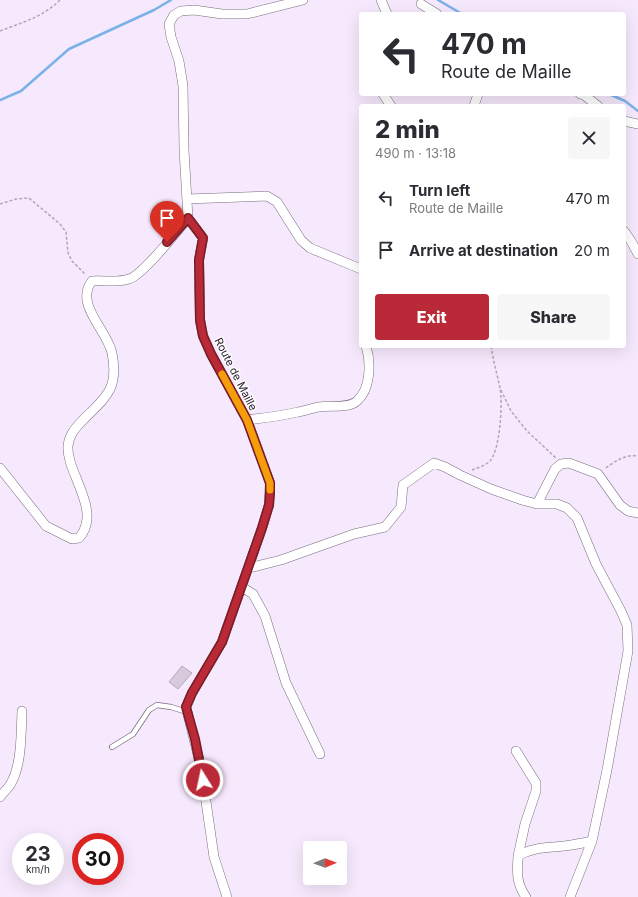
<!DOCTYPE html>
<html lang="en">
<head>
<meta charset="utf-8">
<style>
	:root { --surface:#fff; --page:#f7f7f7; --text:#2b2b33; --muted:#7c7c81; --accent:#ba2937 }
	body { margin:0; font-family:Inter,sans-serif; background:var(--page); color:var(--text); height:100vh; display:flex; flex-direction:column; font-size:15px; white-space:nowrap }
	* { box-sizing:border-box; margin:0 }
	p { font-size:13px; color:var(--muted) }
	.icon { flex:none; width:22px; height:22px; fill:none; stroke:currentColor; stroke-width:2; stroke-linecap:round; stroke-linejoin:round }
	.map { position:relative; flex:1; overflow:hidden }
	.sheet { position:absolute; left:359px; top:104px; width:267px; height:244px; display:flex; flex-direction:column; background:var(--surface); border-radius:4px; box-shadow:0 4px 16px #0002 }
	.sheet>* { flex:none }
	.hud { position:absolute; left:359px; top:12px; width:267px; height:84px; border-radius:4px; box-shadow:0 4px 16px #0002; background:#fff; color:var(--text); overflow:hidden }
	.needle { width:26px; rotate:89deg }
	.fabs { position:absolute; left:303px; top:841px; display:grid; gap:8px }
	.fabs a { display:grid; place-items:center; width:44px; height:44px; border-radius:4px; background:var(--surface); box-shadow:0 4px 16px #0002; font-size:20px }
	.speed { position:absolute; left:12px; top:833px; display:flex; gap:8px; font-size:20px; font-weight:700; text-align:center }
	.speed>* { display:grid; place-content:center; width:52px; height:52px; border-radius:50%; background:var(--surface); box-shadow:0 4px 16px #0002; line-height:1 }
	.speed small { font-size:10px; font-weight:400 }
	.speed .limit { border:6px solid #d22; background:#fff; color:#111 }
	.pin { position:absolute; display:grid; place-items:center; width:34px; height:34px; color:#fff; margin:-41px -17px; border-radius:50% 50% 50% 0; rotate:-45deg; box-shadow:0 0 4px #0007 }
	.pin .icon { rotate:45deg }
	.me { position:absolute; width:44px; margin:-22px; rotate:350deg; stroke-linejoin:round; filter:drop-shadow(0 0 3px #0008) }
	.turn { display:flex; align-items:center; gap:14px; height:84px; padding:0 16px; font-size:18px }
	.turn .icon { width:52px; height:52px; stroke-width:2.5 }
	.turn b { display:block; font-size:28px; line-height:34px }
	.round { display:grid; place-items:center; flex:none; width:42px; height:42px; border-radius:4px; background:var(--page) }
	.summary { display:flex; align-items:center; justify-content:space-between; height:68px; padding:0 16px }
	h1 { font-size:24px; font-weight:800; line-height:30px }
	.button { display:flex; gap:8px; margin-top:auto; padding:8px 16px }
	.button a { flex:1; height:46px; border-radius:4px; background:var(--accent); color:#fff; font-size:16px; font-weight:800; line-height:46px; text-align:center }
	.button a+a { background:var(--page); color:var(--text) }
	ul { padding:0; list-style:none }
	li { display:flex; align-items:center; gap:12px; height:52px; padding:0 16px }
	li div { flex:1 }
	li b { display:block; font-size:15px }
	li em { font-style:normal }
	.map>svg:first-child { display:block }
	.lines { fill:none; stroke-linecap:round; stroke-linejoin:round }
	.stream { stroke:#7ab2e8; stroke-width:2.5 }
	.building { fill:#d7cadd; stroke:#b6a9bb }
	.lane-casing { stroke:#786c7d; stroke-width:6 }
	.street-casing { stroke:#786c7d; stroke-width:10 }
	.path { stroke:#b1a6b5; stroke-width:1.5; stroke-dasharray:3 2; stroke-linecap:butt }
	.lane { stroke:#fff; stroke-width:4.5 }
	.street { stroke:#fff; stroke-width:9 }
	.route-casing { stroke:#791b24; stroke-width:10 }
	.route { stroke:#ba2937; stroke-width:7 }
	.slow { stroke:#f59e0b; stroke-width:7 }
	.labels { text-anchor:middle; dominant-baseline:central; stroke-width:3; stroke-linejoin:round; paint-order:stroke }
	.street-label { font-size:11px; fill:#231e25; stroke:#fdfaff }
</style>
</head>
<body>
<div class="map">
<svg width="638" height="897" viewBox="0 0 638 897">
	<rect width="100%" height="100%" fill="#f7e9fd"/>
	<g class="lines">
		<path class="stream" d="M438,0L462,14
			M609,94L625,101L638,111
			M0,100L21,91L69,49L154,10L171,0"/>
	</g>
	<path class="building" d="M182,666L192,673L178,689L169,682Z"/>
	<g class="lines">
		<g class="lane-casing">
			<path id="lane" d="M112,747L133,734L149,710L157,705L171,707L187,712"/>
		</g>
		<g class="street-casing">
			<path id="street" d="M381,0L387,14
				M421,4L437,14
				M383,94L391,106
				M580,94L584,95L598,106
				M474,106L478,94
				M624,121L638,124
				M187,199L267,196L277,202L301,240L310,248L361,269
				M188,218L203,238L199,260L200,320L203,336L211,354L247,420L270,483L269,505L262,528L222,642L192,693L186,707L201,767L214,857L227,897
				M188,218L184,150L183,86L179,61L171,37L169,24L174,15L181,11L194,10L222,14H247L303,0
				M624,231L631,241L638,254
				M247,420C264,418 281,416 298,412C305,411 312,408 319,407C330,405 348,409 357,401C371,389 371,362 366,346
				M0,468L46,526L72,539L79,538C103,511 66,473 68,446C69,435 75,428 83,420C106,397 119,389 112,353C107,330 74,304 92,281C104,280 117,283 129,279C143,275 177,231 188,218
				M537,504L555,469L561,464L569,463L598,474L620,505L628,511L638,513
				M249,568L281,560L354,534L385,527L401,507L403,485L434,463L445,467L460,475L491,489L522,500L537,504H557L567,508L577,518L596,564L621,611L627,625L628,651L607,770L592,841L570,897
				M242,587L253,594L265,616L286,683L320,754
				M516,751L536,783V791L525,824L518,856
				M0,797C3,793 7,789 10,785C22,766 21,733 22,711
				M526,897C516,883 517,872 518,856C532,847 548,848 564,846C573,845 583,843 592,841"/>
		</g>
		<path class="path" d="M0,31C21,23 43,17 60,0
			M0,204L16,199L29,198L60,224L66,232L68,253L72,261L86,275
			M501,390L511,411L527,431L556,458
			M606,468C615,461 626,454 638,456
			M472,470C477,468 484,466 489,462C500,453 503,403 500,388C497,374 493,360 491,346"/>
		<use href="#lane" class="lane"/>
		<use href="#street" class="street"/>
	</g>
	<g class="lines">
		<g class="route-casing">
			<path id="route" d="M167,242L188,218L203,238L199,260L200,320L203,336L211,354L247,420L270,483V493L269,505L262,528L222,642L192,693L186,707L195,739L203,780"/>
		</g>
		<use href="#route" class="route"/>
		<path class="slow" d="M222,374L247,420L270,483V490"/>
	</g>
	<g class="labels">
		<g class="street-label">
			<text transform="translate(236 374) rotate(63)">Route de Maille</text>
		</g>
	</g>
</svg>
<div class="fabs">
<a><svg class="needle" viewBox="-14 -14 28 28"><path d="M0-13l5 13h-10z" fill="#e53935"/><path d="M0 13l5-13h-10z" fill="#7c7c81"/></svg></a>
</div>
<div class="speed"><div>23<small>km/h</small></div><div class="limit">30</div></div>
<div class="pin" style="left:167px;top:242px;background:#d93025"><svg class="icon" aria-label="arrive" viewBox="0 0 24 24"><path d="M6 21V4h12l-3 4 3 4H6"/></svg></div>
<svg class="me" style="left:203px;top:780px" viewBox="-20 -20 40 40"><circle r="17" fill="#ba2937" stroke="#fff" stroke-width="3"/><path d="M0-11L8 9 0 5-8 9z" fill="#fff"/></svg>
<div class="hud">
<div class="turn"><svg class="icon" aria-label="left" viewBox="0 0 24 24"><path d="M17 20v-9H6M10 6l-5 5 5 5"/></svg><div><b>470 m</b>Route de Maille</div></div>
</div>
<section class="sheet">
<div class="summary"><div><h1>2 min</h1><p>490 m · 13:18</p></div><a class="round"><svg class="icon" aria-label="close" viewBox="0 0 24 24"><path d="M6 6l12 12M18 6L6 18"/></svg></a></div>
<ul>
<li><svg class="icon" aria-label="left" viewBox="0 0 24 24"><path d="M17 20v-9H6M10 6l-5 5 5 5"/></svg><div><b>Turn left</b><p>Route de Maille</p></div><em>470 m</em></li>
<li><svg class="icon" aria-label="arrive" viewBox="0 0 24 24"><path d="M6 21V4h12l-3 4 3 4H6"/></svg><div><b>Arrive at destination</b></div><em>20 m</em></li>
</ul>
<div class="button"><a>Exit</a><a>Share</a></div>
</section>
</div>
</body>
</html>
